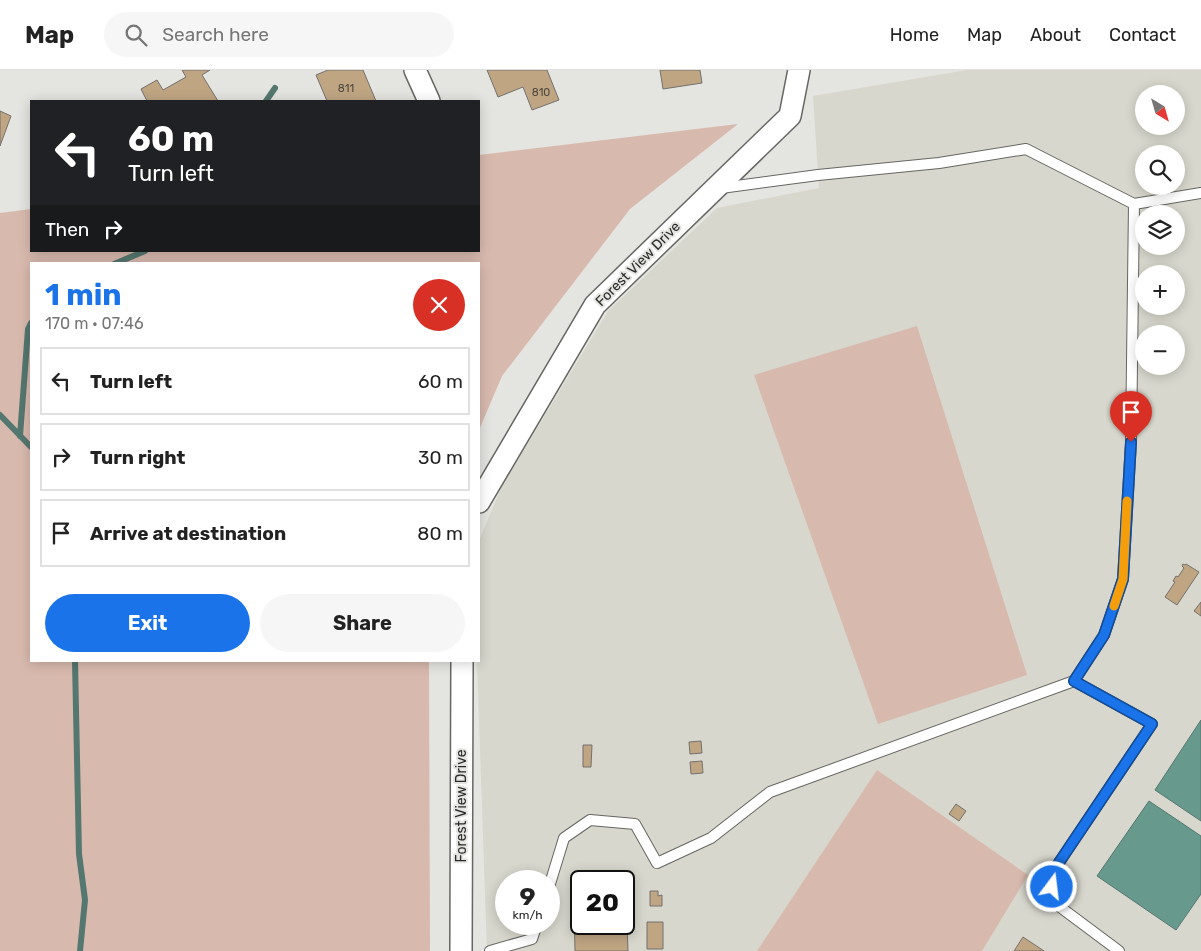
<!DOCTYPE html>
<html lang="en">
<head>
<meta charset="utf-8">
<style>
	:root { --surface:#fff; --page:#f6f6f6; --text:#222; --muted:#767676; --line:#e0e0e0; --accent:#1a73e8 }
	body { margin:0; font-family:Rubik,sans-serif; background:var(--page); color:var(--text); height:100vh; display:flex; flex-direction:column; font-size:19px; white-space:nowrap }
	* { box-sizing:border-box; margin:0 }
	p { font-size:16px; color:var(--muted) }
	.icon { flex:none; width:28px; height:28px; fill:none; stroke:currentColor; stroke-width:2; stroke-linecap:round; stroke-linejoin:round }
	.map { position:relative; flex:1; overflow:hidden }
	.panel { position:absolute; left:30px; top:192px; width:450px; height:400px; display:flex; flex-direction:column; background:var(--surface); border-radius:0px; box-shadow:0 2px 12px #0003 }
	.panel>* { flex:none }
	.top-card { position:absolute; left:30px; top:30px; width:450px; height:152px; border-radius:0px; box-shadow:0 2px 12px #0003; background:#202124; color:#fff; overflow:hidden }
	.needle { width:32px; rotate:143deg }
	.controls { position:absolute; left:1135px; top:15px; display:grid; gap:10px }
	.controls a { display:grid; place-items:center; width:50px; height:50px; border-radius:50%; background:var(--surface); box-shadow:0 2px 12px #0003; font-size:25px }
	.speed { position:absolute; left:495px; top:800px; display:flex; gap:10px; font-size:25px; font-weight:700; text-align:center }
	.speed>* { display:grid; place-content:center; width:65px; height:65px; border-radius:50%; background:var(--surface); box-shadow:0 2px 12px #0003; line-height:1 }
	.speed small { font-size:12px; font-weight:400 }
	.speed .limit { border:2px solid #111; border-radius:8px; background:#fff; color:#111 }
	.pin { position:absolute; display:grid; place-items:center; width:42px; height:42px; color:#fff; margin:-51px -21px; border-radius:50% 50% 50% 0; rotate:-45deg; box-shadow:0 0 5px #0007 }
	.pin .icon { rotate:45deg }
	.me { position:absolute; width:55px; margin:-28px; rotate:15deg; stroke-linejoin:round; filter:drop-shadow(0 0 4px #0008) }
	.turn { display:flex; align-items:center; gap:18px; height:105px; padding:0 15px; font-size:22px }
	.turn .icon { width:65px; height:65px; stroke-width:2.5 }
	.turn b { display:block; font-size:35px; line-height:42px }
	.then { display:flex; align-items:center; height:48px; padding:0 15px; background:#0003; gap:10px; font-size:19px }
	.round { display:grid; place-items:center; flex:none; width:52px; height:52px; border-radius:26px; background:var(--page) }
	.headline { display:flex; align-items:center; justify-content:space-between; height:85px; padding:0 15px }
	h1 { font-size:30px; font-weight:700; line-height:38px; color:var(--accent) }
	.button { display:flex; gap:10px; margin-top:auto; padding:10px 15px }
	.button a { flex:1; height:58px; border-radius:30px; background:var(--accent); color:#fff; font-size:20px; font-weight:700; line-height:58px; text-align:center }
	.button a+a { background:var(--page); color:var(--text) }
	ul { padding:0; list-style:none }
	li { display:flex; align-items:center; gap:15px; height:68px; margin:0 10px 8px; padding:0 5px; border:2px solid var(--line); border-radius:0px }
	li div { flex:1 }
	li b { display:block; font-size:19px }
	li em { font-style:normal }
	header { display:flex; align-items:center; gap:30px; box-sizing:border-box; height:70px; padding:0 25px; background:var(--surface); border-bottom:1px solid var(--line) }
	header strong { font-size:24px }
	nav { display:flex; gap:28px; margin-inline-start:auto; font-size:18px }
	.search { width:350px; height:45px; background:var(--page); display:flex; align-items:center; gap:12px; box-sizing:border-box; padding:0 18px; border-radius:28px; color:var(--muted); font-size:19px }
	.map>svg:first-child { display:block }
	.built { fill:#d7d7cd; fill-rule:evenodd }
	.green { fill:#d8b9ae }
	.water { fill:#67998d; stroke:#54776f }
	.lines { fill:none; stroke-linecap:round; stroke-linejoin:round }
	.stream { stroke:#54776f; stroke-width:6 }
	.building { fill:#bfa582; stroke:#73716e }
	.lane-casing { stroke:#666662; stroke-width:12 }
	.street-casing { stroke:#666662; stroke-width:24 }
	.lane { stroke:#fff; stroke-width:10 }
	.street { stroke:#fff; stroke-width:21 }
	.route-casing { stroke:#114b97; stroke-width:12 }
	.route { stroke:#1a73e8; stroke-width:9 }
	.slow { stroke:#f59e0b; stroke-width:9 }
	.labels { text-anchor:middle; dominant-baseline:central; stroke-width:4; stroke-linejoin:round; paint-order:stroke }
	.number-label { font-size:11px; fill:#4e483e }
	.street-label { font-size:14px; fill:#292928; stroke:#e4e4e0 }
</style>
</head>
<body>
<header>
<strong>Map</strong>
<div class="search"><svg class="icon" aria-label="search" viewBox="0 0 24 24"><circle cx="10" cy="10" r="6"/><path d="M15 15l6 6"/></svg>Search here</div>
<nav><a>Home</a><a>Map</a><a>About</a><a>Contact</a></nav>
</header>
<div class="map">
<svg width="1201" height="881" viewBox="0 0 1201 881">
	<rect width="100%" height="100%" fill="#e4e4e0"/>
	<path class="built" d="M967,0H1201V881H487L477,591H479V471L501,418L608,241L717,138L819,118L813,26ZM1144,24H1176V56H1144ZM1144,84H1176V116H1144ZM1144,144H1176V176H1144ZM1144,204H1176V236H1144ZM1144,264H1176V296H1144ZM506,811H549V854H506ZM581,811H624V854H581Z"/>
	<path class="green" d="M738,54L630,139L502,306L479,360V194H31V591H429L430,881H0V143L31,139V181H479V85Z
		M917,256L1027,605L878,654L754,305Z
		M877,700L1028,805L982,881H757Z"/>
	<path class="water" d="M1201,650V751L1155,720Z
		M1149,731L1201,766V824L1176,860L1097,806Z"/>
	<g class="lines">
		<path class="stream" d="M266,31L275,18
			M114,194L145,181
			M0,345L31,377
			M20,366L28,259L31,253
			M75,591L79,784L85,830L80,881"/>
	</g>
	<path class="building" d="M182,0H210L202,5L218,31H147L141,19L157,10L163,20L186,7Z
		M328,0H363L376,31H327L316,5Z
		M487,0H547L559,30L532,40L523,17L498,27Z
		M660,0H700L702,13L663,19Z
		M0,41L11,46L0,76Z
		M1183,494L1185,495L1186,494L1199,502L1177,535L1165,527L1175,512L1173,511L1176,506L1178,507L1184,498L1182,496Z
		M1201,532V546L1194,541Z
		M701,671L702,683L690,684L689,672Z
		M583,675H592L591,697H583Z
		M702,691L703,703L691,704L690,692Z
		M956,734L966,741L959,751L949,744Z
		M650,821H658V826L662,825V836H650Z
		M626,832L628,881H575L574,834H581V854H624V833Z
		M647,852H663V879H647Z
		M1023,867L1044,881H1014Z"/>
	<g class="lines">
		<g class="lane-casing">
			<path id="lane" d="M721,118L818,105L939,93L1026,79L1134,134
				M1074,611L1152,654L1052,803V831L1119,881
				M549,817L564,768L590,750L635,754L657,793L711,768L770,722L1074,611L1104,565L1123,509L1131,372L1134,134L1201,123
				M490,881L532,869L537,854"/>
		</g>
		<g class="street-casing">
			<path id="street" d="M415,0L429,31
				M479,432L595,235L790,46L799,0
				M461,881L462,591"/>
		</g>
		<use href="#lane" class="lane"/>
		<use href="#street" class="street"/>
	</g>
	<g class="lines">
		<g class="route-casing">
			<path id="route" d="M1052,817V803L1152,654L1074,611L1104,565L1123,509L1131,372"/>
		</g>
		<use href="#route" class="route"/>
		<path class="slow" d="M1114,536L1123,509L1127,431"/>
	</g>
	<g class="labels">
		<g class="number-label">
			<text x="346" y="18">811</text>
			<text x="541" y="22">810</text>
		</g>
		<g class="street-label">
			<text transform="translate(638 194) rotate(-45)">Forest View Drive</text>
			<text transform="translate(461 736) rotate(-90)">Forest View Drive</text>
		</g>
	</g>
</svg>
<div class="controls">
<a><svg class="needle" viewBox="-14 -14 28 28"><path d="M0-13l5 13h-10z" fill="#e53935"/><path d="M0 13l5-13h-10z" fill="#767676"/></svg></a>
<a><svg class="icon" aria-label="search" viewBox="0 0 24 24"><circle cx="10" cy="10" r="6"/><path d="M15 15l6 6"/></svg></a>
<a><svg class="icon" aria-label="layers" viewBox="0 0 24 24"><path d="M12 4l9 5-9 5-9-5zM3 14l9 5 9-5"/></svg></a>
<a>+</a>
<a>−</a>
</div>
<div class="speed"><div>9<small>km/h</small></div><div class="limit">20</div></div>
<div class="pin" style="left:1131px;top:372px;background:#d93025"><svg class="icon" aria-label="arrive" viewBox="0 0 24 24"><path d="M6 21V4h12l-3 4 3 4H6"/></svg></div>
<svg class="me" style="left:1052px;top:817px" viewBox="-20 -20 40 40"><circle r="17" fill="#1a73e8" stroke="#fff" stroke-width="3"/><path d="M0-11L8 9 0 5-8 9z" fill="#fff"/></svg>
<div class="top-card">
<div class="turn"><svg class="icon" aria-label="left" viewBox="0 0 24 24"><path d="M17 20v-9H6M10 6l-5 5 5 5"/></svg><div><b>60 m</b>Turn left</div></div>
<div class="then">Then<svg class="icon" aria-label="right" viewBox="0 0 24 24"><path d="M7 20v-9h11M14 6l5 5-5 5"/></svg></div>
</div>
<section class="panel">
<div class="headline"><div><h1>1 min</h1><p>170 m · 07:46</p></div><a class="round" style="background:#d93025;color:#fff"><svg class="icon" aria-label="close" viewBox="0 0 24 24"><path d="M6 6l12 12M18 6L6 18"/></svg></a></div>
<ul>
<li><svg class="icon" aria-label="left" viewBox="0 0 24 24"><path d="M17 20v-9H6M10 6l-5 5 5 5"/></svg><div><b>Turn left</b></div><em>60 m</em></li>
<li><svg class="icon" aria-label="right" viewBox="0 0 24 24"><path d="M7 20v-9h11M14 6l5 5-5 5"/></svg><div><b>Turn right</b></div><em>30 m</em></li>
<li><svg class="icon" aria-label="arrive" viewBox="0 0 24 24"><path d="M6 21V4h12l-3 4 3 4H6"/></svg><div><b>Arrive at destination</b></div><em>80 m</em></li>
</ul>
<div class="button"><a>Exit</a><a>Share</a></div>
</section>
</div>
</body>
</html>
